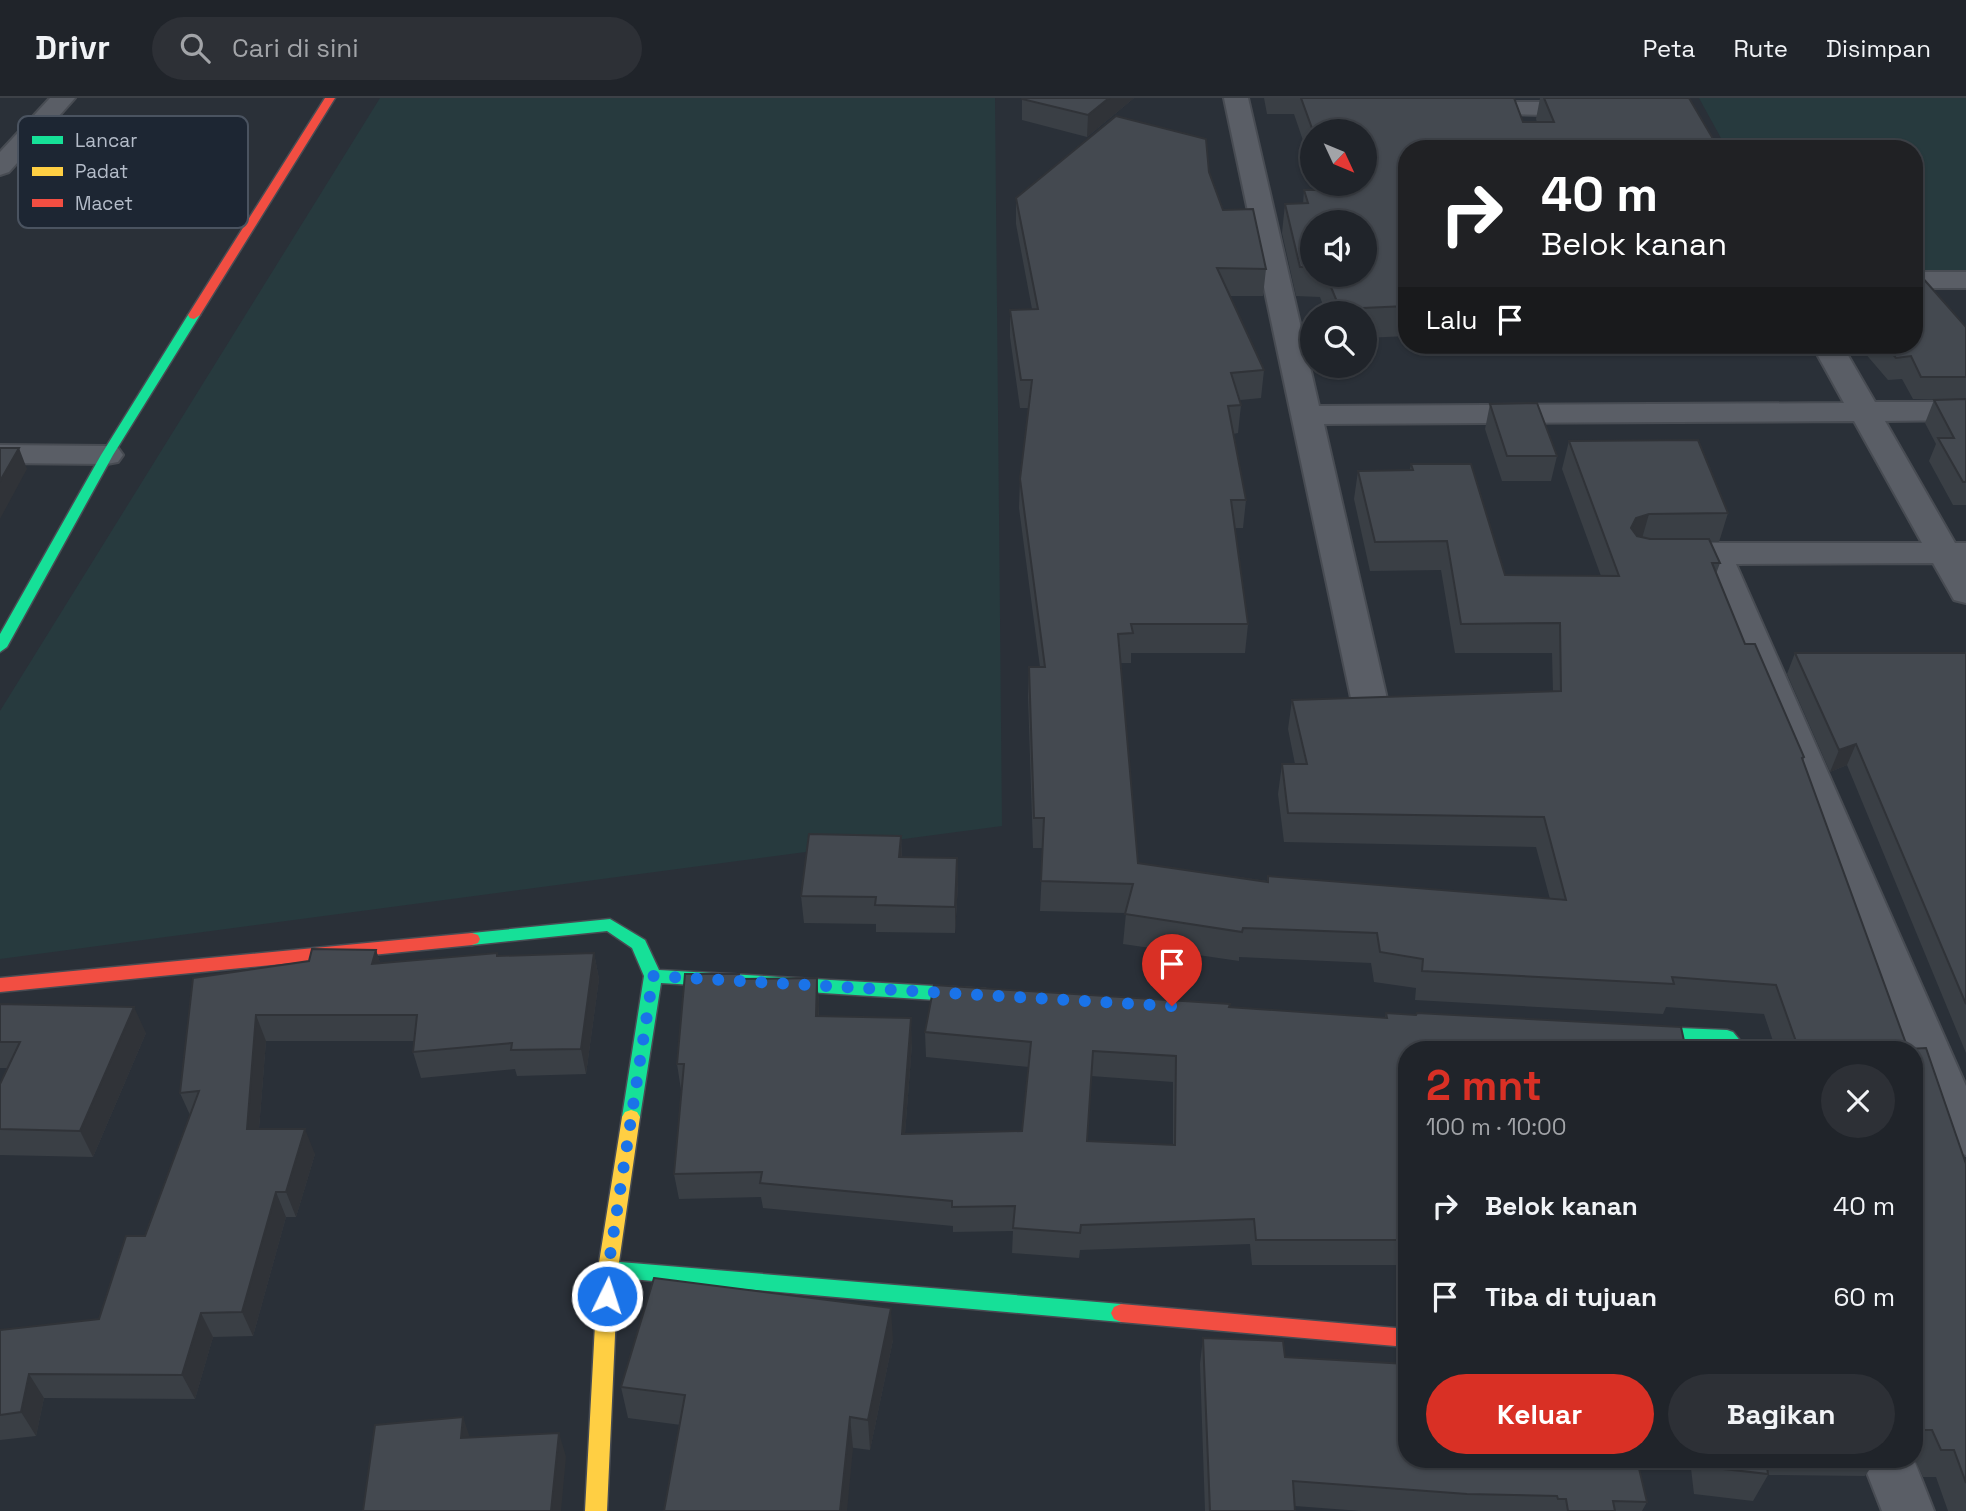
<!DOCTYPE html>
<html lang="id">
<head>
<meta charset="utf-8">
<style>
	:root { --surface:#20242a; --page:#2d3036; --text:#f1f3f6; --muted:#a2a4a8; --line:#3d4147; --accent:#d93025 }
	body { margin:0; font-family:"Space Grotesk",sans-serif; background:var(--page); color:var(--text); height:100vh; display:flex; flex-direction:column; font-size:26px; white-space:nowrap }
	* { box-sizing:border-box; margin:0 }
	p { font-size:23px; color:var(--muted) }
	.icon { flex:none; width:38px; height:38px; fill:none; stroke:currentColor; stroke-width:2; stroke-linecap:round; stroke-linejoin:round }
	.map { position:relative; flex:1; overflow:hidden }
	.details { position:absolute; left:1398px; top:943px; width:525px; height:427px; display:flex; flex-direction:column; background:var(--surface); border-radius:28px; box-shadow:0 2px 5px #0004,0 0 0 2px var(--line) }
	.details>* { flex:none }
	.hud { position:absolute; left:1398px; top:42px; width:525px; height:214px; border-radius:28px; box-shadow:0 2px 5px #0004,0 0 0 2px var(--line); background:#202124; color:#fff; overflow:hidden }
	.needle { width:46px; rotate:134deg }
	.fabs { position:absolute; left:1300px; top:21px; display:grid; gap:14px }
	.fabs a { display:grid; place-items:center; width:77px; height:77px; border-radius:50%; background:var(--surface); box-shadow:0 2px 5px #0004,0 0 0 2px var(--line); font-size:35px }
	.pin { position:absolute; display:grid; place-items:center; width:60px; height:60px; color:#fff; margin:-72px -30px; border-radius:50% 50% 50% 0; rotate:-45deg; box-shadow:0 0 7px #0007 }
	.pin .icon { rotate:45deg }
	.me { position:absolute; width:77px; margin:-38px; rotate:4deg; stroke-linejoin:round; filter:drop-shadow(0 0 5px #0008) }
	.turn { display:flex; align-items:center; gap:24px; height:147px; padding:0 28px; font-size:32px }
	.turn .icon { width:91px; height:91px; stroke-width:2.5 }
	.turn b { display:block; font-size:49px; line-height:60px }
	.then { display:flex; align-items:center; height:66px; padding:0 28px; background:#0003; gap:14px; font-size:26px }
	.round { display:grid; place-items:center; flex:none; width:74px; height:74px; border-radius:37px; background:var(--page) }
	.head { display:flex; align-items:center; justify-content:space-between; height:119px; padding:0 28px }
	h1 { font-size:42px; font-weight:700; line-height:52px; color:var(--accent) }
	.cta { display:flex; gap:14px; margin-top:auto; padding:14px 28px }
	.cta a { flex:1; height:80px; border-radius:42px; background:var(--accent); color:#fff; font-size:28px; font-weight:700; line-height:80px; text-align:center }
	.cta a+a { background:var(--page); color:var(--text) }
	ul { padding:0; list-style:none }
	li { display:flex; align-items:center; gap:21px; height:91px; padding:0 28px }
	li div { flex:1 }
	li b { display:block; font-size:26px }
	li em { font-style:normal }
	header { display:flex; align-items:center; gap:42px; box-sizing:border-box; height:98px; padding:0 35px; background:var(--surface); border-bottom:2px solid var(--line) }
	header strong { font-size:33px }
	nav { display:flex; gap:38px; margin-inline-start:auto; font-size:24px }
	.search { width:490px; height:63px; background:var(--page); display:flex; align-items:center; gap:18px; box-sizing:border-box; padding:0 24px; border-radius:38px; color:var(--muted); font-size:26px }
	.map>svg:first-child { display:block }
	.green { fill:#273a3e }
	.lines { fill:none; stroke-linecap:round; stroke-linejoin:round }
	.street-casing { stroke:#484c53; stroke-width:4 }
	.fast-casing { stroke:#484c53; stroke-width:3 }
	.slow-casing { stroke:#484c53; stroke-width:3 }
	.jam-casing { stroke:#484c53; stroke-width:3 }
	.street { fill:#5a5e66; fill-rule:evenodd }
	.fast { fill:#16e098; fill-rule:evenodd }
	.slow { fill:#ffcf43; fill-rule:evenodd }
	.jam { fill:#f24e42; fill-rule:evenodd }
	.wall { fill:#3a3f45; fill-rule:evenodd }
	.shaded-wall { fill:#303338 }
	.building { fill:#444950; stroke:#303338; stroke-width:2; fill-rule:evenodd }
	.route { stroke:#1a73e8; stroke-width:12; stroke-dasharray:0 21.6 }
	.key { fill:#1d2633; stroke:#4a5360; stroke-width:2 }
	.key-label { font-size:19px; fill:#b4bcc9 }
</style>
</head>
<body>
<header>
<strong>Drivr</strong>
<div class="search"><svg class="icon" aria-label="search" viewBox="0 0 24 24"><circle cx="10" cy="10" r="6"/><path d="M15 15l6 6"/></svg>Cari di sini</div>
<nav><a>Peta</a><a>Rute</a><a>Disimpan</a></nav>
</header>
<div class="map">
<svg width="1966" height="1413" viewBox="0 0 1966 1413">
	<rect width="100%" height="100%" fill="#2a3038"/>
	<path class="green" d="M380,0H995L1002,728L0,861V613Z
		M1699,0H1966V173L1915,174L1914,51H1727Z"/>
	<g class="lines">
		<g class="street-casing">
			<path id="street" d="M50,0H75L9,74L0,77V54Z
				M1224,0H1248L1319,308L1844,305L1812,247H1842L1875,304H1966V322L1885,323L1955,445H1966V505L1954,502L1933,465L1736,466L1966,988V1057L1950,1052C1935,1022 1914,986 1914,952H1907L1702,466L1680,463L1675,456L1680,449L1714,445H1922L1854,323L1324,326L1390,614L1385,623L1372,626L1359,623L1354,614Z
				M1517,4H1592L1601,6L1604,11L1601,16L1592,18L1508,16L1505,11L1508,6Z
				M1914,174H1966V190H1914Z
				M0,347L107,348L118,350L123,357L118,364L107,366L0,365Z
				M1862,1362H1914L1934,1413H1882Z"/>
		</g>
		<g class="fast-casing">
			<path id="fast" d="M194,213L200,217L113,357L7,549L0,554V536L101,357L188,217Z
				M610,821L645,842L659,872L985,891L991,893L994,898L991,903L985,905L661,885L640,1019L637,1024L631,1026L625,1024L622,1019L644,878L632,850L607,833L472,847L466,845L464,841L466,837L472,835Z
				M1632,928L1727,932L1733,934L1748,952H1728L1722,946L1632,942L1626,940L1623,935L1626,930Z
				M608,1163L1121,1206L1128,1209L1131,1215L1128,1221L1121,1224L608,1179L601,1177L598,1171L601,1165Z"/>
		</g>
		<g class="slow-casing">
			<path id="slow" d="M631,1012L637,1014L640,1019L618,1171L607,1413H585L598,1171L622,1019L625,1014Z"/>
		</g>
		<g class="jam-casing">
			<path id="jam" d="M325,0H335L200,217L194,221L190,220L188,217Z
				M472,835L478,837L480,841L478,845L472,847L0,894V880Z
				M1121,1206L1407,1231V1249L1121,1224L1114,1221L1111,1215L1114,1209Z"/>
		</g>
		<use href="#street" class="street"/>
		<use href="#fast" class="fast"/>
		<use href="#slow" class="slow"/>
		<use href="#jam" class="jam"/>
	</g>
	<path class="wall" d="M1134,0L1087,39L1022,22V1Z
		M1264,0H1514L1523,24H1537L1536,21L1540,0H1689L1407,51V238L1365,240V215H1326L1320,199L1296,198L1282,135L1285,106H1303L1304,92H1321L1318,86H1365V33H1312V69L1294,16H1267ZM1312,124L1365,177H1312Z
		M1116,18L1206,41L1209,74L1223,112L1253,111L1266,171L1263,198H1230L1264,272L1261,300L1240,302L1241,307L1238,335L1233,336L1246,402L1243,430H1235L1248,526L1245,555H1131V565H1120L1138,765L1267,783L1268,778L1550,801L1536,749L1284,744L1278,696L1282,666H1295L1288,631L1292,602L1553,594L1552,555H1455L1441,472L1370,473L1354,401L1358,373L1410,372L1411,366H1471L1505,477L1601,478L1562,371L1569,343L1698,342L1728,415L1719,444H1710L1720,465L1716,476L1745,546H1755L1804,659L1803,663L1908,951L1926,950L1966,1066V1413H1948L1936,1379H1923L1914,1360V952H1776L1764,916L1666,909L1663,916L1415,902L1416,890L1374,884L1371,865L1239,859V863L1123,846L1126,815L1040,813L1043,750H1033L1028,598L1029,569H1040L1019,410L1020,381L1028,310H1020L1010,239V212L1032,211L1016,126V100Z
		M1966,229V407H1953L1929,363L1936,346L1925,325L1934,302H1945L1913,301L1902,281L1888,282L1858,247H1914Z
		M1490,306L1557,358L1551,383H1502L1485,331Z
		M1795,555H1966V955L1847,667L1830,674L1787,576Z
		M901,738L902,759L957,760L958,786L955,835L876,834V826L804,825L801,798Z
		M376,852L380,865L498,858L594,855L599,881L586,976L517,978L515,971L421,980L413,954L414,943H266L259,1031L315,1056L296,1119H286L253,1238L213,1239L195,1301L44,1300L36,1338L0,1342V1232L99,1221L145,1138L190,1017L180,995L309,863Z
		M739,876V881L817,880L819,906V918L912,946L905,1036L1022,1033L1029,969L926,959L925,934L1229,909L1385,920L1386,915L1407,952V1167H1252L1250,1146L1080,1152L1079,1160L1012,1155L1013,1133L953,1134V1128L763,1110L761,1099L679,1101L674,1076L682,992H681L677,966ZM1091,978L1173,984V1047L1087,1043Z
		M0,906L146,935L93,1059L0,1057V986L8,970H0Z
		M1203,1240L1285,1259L1647,1404L1642,1413H1361L1295,1408V1413H1205L1200,1266Z
		M893,1242L870,1352L628,1320L621,1289Z
		M1690,1362H1876L1865,1378L1768,1377L1753,1403L1694,1396Z"/>
	<path class="shaded-wall" d="M1109,0H1134L1087,39L1088,17Z
		M19,350L27,371L0,421V383Z
		M1649,416L1641,444L1631,430L1636,420Z
		M1856,646L1847,667L1830,674L1839,652Z
		M901,738L902,764L899,759Z
		M957,760L958,786L955,835V809Z
		M376,852L384,877L372,866Z
		M594,855L599,881L586,976L581,951Z
		M817,880L819,906L818,943L816,918Z
		M134,909L146,935L93,1059L80,1033Z
		M256,917L266,943L257,1056L247,1031Z
		M911,920L912,946L903,1062L902,1036Z
		M305,1031L315,1056L296,1119L286,1094Z
		M276,1094L286,1119L253,1238L242,1214Z
		M891,1210L893,1242L870,1352L868,1322Z
		M201,1215L213,1239L195,1301L182,1277Z
		M29,1276L44,1300L36,1338L21,1314Z
		M463,1319L471,1343L461,1340Z
		M850,1319L853,1350L847,1413H840Z
		M559,1335L566,1359L561,1413H551Z"/>
	<path class="building" d="M1023,0H1109L1088,17L1022,1Z
		M1301,0H1514L1523,24H1554L1544,0H1689L1719,51H1407V208L1340,211L1326,177H1365V124H1312V169H1300L1285,106L1308,105L1304,92H1335L1332,86H1365V33H1313Z
		M1116,18L1206,41L1209,74L1223,112L1253,111L1266,171L1217,170L1264,272L1231,275L1241,307L1228,308L1246,402H1231L1248,526H1131L1133,535L1118,536L1138,765L1268,784V778L1566,802L1544,719L1288,715L1282,666H1307L1292,602L1561,593L1560,525L1461,526L1447,443L1375,444L1358,373L1413,372L1411,366H1471L1505,477L1619,478L1569,343L1698,342L1728,415L1649,416L1636,420L1631,430L1637,438L1650,441H1709L1720,465H1712L1745,546H1755L1804,659L1802,660L1908,951L1926,950L1966,1066V1385L1954,1352H1941L1932,1332H1914V1287H1918L1914,1269V952H1799L1776,887L1672,879L1674,886L1422,873L1423,861L1380,854L1377,835L1243,830L1242,834L1125,816L1133,786L1041,783L1044,720H1034L1029,569H1045L1020,381L1032,282H1021L1010,212L1038,211L1016,100Z
		M1914,178H1921L1966,229V279H1921L1911,258L1896,260L1885,247H1914Z
		M1966,301V384H1963L1938,340H1954L1934,302Z
		M1537,305L1557,358H1507L1490,306Z
		M0,350H19L0,383Z
		M1795,555H1966V906L1856,646L1839,652Z
		M809,736L901,738L899,759L957,760L955,809L875,807L876,799L801,798Z
		M312,851L376,852L372,866L497,855V858L594,855L581,951L511,952L512,945L413,954L417,917H256L247,1031H305L286,1094H276L242,1214L201,1215L182,1277L29,1276L21,1314L0,1317V1232L99,1221L126,1138H145L199,993L180,995L193,880L309,863Z
		M685,876H739L738,881L817,880L816,918L911,920L902,1036L1022,1033L1031,944L925,934L934,887L1230,906L1229,909L1387,920L1386,915L1416,917L1417,915L1681,929L1686,952H1407V1142H1256L1254,1121L1081,1127L1080,1135L1013,1130L1015,1108L952,1109V1103L760,1085L762,1074L674,1076L684,966H677ZM1093,953L1176,958L1175,1047L1087,1043Z
		M0,906L134,909L80,1033L0,1031V986L20,944H0Z
		M654,1180L891,1210L868,1322L850,1319L840,1413H664L685,1297L621,1289Z
		M1203,1240L1283,1243L1285,1259L1407,1266V1362H1637L1647,1404L1613,1403L1615,1413H1568L1566,1401H1558L1557,1398L1467,1396L1293,1383L1295,1413H1210Z
		M463,1319L461,1340L559,1335L551,1413H363L375,1327Z
		M1706,1362H1766L1768,1376L1707,1369Z"/>
	<g class="lines">
		<path class="route" d="M607,1198L608,1171L653,878L1172,908"/>
	</g>
	<rect x="18" y="18" width="230" height="112" rx="10" class="key"/>
	<rect x="32" y="38" width="31" height="8" fill="#16e098"/>
	<rect x="32" y="69" width="31" height="9" fill="#ffcf43"/>
	<rect x="32" y="101" width="31" height="8" fill="#f24e42"/>
	<g class="key-label">
		<text x="75" y="49">Lancar</text>
		<text x="75" y="80">Padat</text>
		<text x="75" y="112">Macet</text>
	</g>
</svg>
<div class="fabs">
<a><svg class="needle" viewBox="-14 -14 28 28"><path d="M0-13l5 13h-10z" fill="#e53935"/><path d="M0 13l5-13h-10z" fill="#a2a4a8"/></svg></a>
<a><svg class="icon" aria-label="sound" viewBox="0 0 24 24"><path d="M4 9h4l5-4v14l-5-4H4zM17 9q2 3 0 6"/></svg></a>
<a><svg class="icon" aria-label="search" viewBox="0 0 24 24"><circle cx="10" cy="10" r="6"/><path d="M15 15l6 6"/></svg></a>
</div>
<div class="pin" style="left:1172px;top:908px;background:#d93025"><svg class="icon" aria-label="arrive" viewBox="0 0 24 24"><path d="M6 21V4h12l-3 4 3 4H6"/></svg></div>
<svg class="me" style="left:607px;top:1198px" viewBox="-20 -20 40 40"><circle r="17" fill="#1a73e8" stroke="#fff" stroke-width="3"/><path d="M0-11L8 9 0 5-8 9z" fill="#fff"/></svg>
<div class="hud">
<div class="turn"><svg class="icon" aria-label="right" viewBox="0 0 24 24"><path d="M7 20v-9h11M14 6l5 5-5 5"/></svg><div><b>40 m</b>Belok kanan</div></div>
<div class="then">Lalu<svg class="icon" aria-label="arrive" viewBox="0 0 24 24"><path d="M6 21V4h12l-3 4 3 4H6"/></svg></div>
</div>
<section class="details">
<div class="head"><div><h1>2 mnt</h1><p>100 m · 10:00</p></div><a class="round"><svg class="icon" aria-label="close" viewBox="0 0 24 24"><path d="M6 6l12 12M18 6L6 18"/></svg></a></div>
<ul>
<li><svg class="icon" aria-label="right" viewBox="0 0 24 24"><path d="M7 20v-9h11M14 6l5 5-5 5"/></svg><div><b>Belok kanan</b></div><em>40 m</em></li>
<li><svg class="icon" aria-label="arrive" viewBox="0 0 24 24"><path d="M6 21V4h12l-3 4 3 4H6"/></svg><div><b>Tiba di tujuan</b></div><em>60 m</em></li>
</ul>
<div class="cta"><a>Keluar</a><a>Bagikan</a></div>
</section>
</div>
</body>
</html>
